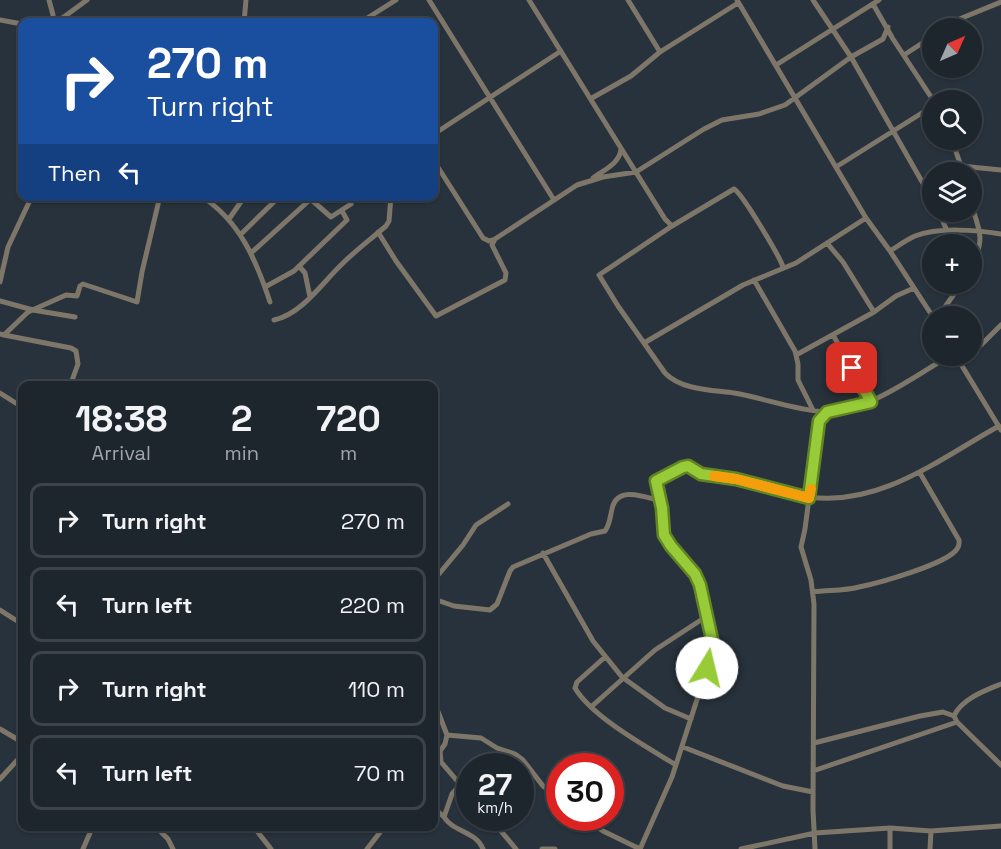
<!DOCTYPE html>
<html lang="en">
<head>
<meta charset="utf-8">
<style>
	:root { --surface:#1e262d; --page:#2b3239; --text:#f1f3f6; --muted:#a1a5aa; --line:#3c4349 }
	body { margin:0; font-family:"Space Grotesk",sans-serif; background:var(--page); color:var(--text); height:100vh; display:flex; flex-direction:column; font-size:22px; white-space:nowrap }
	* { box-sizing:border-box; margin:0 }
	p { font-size:20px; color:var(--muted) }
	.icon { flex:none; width:33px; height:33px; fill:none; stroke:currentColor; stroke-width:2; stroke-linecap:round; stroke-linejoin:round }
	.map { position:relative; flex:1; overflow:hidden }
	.details { position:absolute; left:18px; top:381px; width:420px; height:450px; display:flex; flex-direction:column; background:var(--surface); border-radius:12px; box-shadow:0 2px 4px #0004,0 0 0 2px var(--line) }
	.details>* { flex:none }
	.hud { position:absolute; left:18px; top:18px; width:420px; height:183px; border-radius:12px; box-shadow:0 2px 4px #0004,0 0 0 2px var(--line); background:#1a4fa0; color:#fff; overflow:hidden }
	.needle { width:39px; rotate:45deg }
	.controls { position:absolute; left:922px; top:18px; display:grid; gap:12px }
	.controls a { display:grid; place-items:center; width:60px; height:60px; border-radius:50%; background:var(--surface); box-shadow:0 2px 4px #0004,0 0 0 2px var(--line); font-size:30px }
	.speed { position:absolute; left:456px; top:753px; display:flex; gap:12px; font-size:30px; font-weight:700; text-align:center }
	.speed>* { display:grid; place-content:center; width:78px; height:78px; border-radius:50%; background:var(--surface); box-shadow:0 2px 4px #0004,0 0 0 2px var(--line); line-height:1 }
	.speed small { font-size:15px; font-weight:400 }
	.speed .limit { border:9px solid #d22; background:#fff; color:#111 }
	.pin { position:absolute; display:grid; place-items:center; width:51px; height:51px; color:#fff; margin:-26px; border-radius:12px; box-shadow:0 3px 9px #0006 }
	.me { position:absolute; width:66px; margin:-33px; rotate:9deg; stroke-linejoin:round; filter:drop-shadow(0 0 4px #0008) }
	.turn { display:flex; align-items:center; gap:21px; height:126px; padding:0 30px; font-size:27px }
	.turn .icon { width:78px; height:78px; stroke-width:2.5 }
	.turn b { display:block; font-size:42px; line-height:51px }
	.then { display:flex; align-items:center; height:57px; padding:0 30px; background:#0003; gap:12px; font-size:22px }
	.eta { display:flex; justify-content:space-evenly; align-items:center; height:102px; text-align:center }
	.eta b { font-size:36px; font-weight:700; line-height:42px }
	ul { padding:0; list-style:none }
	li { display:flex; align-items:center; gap:18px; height:75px; margin:0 12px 9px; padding:0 18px; border:3px solid var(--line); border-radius:12px }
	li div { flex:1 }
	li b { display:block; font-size:22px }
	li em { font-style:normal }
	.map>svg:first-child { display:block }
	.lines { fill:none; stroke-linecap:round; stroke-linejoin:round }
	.minor { stroke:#7e7769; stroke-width:5 }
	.route-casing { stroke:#628524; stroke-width:15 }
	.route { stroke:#97cc38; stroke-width:10 }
	.slow { stroke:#f59e0b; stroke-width:10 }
</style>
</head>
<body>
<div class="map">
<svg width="1001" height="849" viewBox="0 0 1001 849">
	<rect width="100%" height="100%" fill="#28323c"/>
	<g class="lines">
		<path class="minor" d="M49,0L53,15L52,22
			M429,0L554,200
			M529,0L665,219L672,226
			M628,0L660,52
			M737,0L866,218L890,251L933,317
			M813,0L851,57L933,201
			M873,4L893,39L933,100
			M0,20L22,24
			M57,22L87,0
			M244,22L246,0
			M361,22L396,0
			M944,28L957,20L1001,2
			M904,55L933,36
			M776,65L879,0
			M592,98L631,76L660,52L738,3
			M434,134L561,51
			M952,140L963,172
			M434,161L483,238L489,241L495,239L577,185L603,177L636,172L704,129L722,120L759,114L785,105L851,57L883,39L888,27
			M961,166L1001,170
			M836,167L933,106
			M593,178C604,170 620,163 621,149
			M201,196C240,221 256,260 270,302
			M307,196L331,217L351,204
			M972,207C980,231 985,240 972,264
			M939,212L947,231
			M229,219L245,196
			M378,232L396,261L436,316L505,280L506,273L492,245L495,239
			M241,234L280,196
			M827,243L843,262L874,312
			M890,251C898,246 906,240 915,236C938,227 977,230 1001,234
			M251,253L314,196
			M299,266L305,273L310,297
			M783,267C780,257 742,193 734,189L672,226L599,275L618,306L665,373C681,390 712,390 734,393C764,398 794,410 825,412C864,414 917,375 949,356
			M754,280L795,351L798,364V380L813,410
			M0,282L8,247L32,196
			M265,287L294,271L347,220L342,211
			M0,301L33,310L75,317
			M934,316L945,307L961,284
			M274,320C302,314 322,283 342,264C356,250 371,239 386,226L389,221L391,196
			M0,334L4,335L28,312L66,295L77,296L80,286L83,284L137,302L142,272L160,196
			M4,335L71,348L76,351L78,364L70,386
			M833,335L871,402
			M644,343L743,285L796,263L866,218
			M972,354L1001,325
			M796,355L874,312L896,296L914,288
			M956,356L1001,430
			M0,393L22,407
			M543,553L593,641L622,677L665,708L691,719
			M434,580L463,545L476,525L508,504
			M813,592C828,590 844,591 859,587C879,583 947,564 957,549C960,545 959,544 959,540L920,473
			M434,599L454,606L490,610L497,604L510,571L513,567L591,534L605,531C610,524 610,517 612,509C617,485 645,497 661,501
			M0,610L22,624
			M605,657L577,682L575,688C592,717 647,747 676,765
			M1001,684C986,690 961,699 954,716L957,722L1001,765
			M434,701L447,735L445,744L440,751L441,762L470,796
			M591,707L655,650L707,616
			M0,729L22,742
			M447,735L481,738L497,748L515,754L523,760L543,786L560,799
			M814,743L920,716L943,712L954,716
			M683,747L783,786L813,792
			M813,771L957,722
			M0,779L22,755
			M460,785L452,794L444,817C453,832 476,831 483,849
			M434,808L444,817
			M490,818L516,849
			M584,818L603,831L640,849
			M155,826L168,839L173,849
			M253,826L271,849
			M890,828V849
			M83,849L93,826
			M367,849L385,826
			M542,849H555
			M640,849L672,777L713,650C713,631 705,594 696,577C688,562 671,552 665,536C661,527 663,517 662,508C661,498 656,490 656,481L686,466C692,468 696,473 702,474C713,478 726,476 738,479C762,484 785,494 809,497C880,507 941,458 999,426
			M741,849L815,833L890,828L931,831L1001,826
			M815,849L813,810L814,604L811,580L801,547L805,529L819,421L827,412
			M930,849L931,831"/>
	</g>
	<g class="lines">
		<g class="route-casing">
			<path id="route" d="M707,668L713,644L700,585L695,574L671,546L664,535L662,508L656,481L683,467L688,466L701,474L736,479L809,498L819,421L827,412L871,402L852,368"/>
		</g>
		<use href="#route" class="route"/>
		<path class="slow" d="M714,476L736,479L809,498L811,489"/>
	</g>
</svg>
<div class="controls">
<a><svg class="needle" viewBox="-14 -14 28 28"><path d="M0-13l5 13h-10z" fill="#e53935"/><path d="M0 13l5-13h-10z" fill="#a1a5aa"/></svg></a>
<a><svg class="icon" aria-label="search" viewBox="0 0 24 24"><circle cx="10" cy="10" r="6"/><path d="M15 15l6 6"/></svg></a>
<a><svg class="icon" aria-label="layers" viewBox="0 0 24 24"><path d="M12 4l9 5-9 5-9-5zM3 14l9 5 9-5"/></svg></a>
<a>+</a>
<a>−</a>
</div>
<div class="speed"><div>27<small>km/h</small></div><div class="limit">30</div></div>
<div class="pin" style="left:852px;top:368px;background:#d93025"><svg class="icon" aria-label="arrive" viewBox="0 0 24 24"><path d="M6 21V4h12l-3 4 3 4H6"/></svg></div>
<svg class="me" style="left:707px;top:668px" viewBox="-20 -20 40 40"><circle r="19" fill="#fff"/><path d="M0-13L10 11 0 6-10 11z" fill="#97cc38"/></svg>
<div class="hud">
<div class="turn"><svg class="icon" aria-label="right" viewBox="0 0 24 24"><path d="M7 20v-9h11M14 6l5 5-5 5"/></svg><div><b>270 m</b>Turn right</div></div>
<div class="then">Then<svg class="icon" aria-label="left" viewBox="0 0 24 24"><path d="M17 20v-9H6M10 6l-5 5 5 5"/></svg></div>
</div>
<section class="details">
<div class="eta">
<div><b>18:38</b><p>Arrival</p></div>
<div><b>2</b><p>min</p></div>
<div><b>720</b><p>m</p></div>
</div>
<ul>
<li><svg class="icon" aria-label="right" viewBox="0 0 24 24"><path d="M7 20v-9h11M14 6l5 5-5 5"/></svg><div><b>Turn right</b></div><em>270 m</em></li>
<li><svg class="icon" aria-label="left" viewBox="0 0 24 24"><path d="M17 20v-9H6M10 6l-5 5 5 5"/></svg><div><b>Turn left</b></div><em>220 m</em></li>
<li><svg class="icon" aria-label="right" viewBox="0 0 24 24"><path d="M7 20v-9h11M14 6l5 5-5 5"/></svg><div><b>Turn right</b></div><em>110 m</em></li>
<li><svg class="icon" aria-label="left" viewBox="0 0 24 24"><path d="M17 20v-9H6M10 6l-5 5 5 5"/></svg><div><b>Turn left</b></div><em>70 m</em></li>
</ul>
</section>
</div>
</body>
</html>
